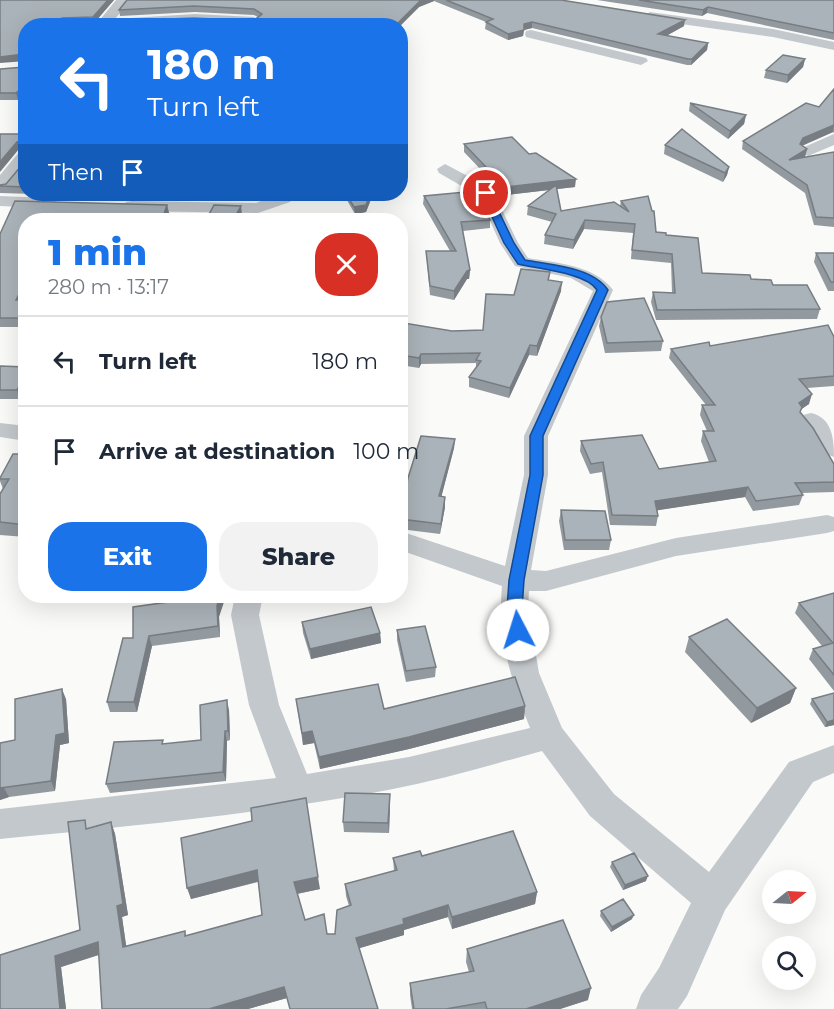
<!DOCTYPE html>
<html lang="en">
<head>
<meta charset="utf-8">
<style>
	:root { --surface:#fff; --page:#f2f2f3; --text:#1f2937; --muted:#747a83; --line:#e0e1e3; --accent:#1a73e8 }
	body { margin:0; font-family:Montserrat,sans-serif; background:var(--page); color:var(--text); height:100vh; display:flex; flex-direction:column; font-size:22px; white-space:nowrap }
	* { box-sizing:border-box; margin:0 }
	p { font-size:20px; color:var(--muted) }
	.icon { flex:none; width:33px; height:33px; fill:none; stroke:currentColor; stroke-width:2; stroke-linecap:round; stroke-linejoin:round }
	.map { position:relative; flex:1; overflow:hidden }
	.drawer { position:absolute; left:18px; top:213px; width:390px; height:390px; display:flex; flex-direction:column; background:var(--surface); border-radius:24px; box-shadow:0 6px 24px #0002 }
	.drawer>* { flex:none }
	.banner { position:absolute; left:18px; top:18px; width:390px; height:183px; border-radius:24px; box-shadow:0 6px 24px #0002; background:#1a73e8; color:#fff; overflow:hidden }
	.needle { width:39px; rotate:72deg }
	.controls { position:absolute; left:762px; top:870px; display:grid; gap:12px }
	.controls a { display:grid; place-items:center; width:54px; height:54px; border-radius:50%; background:var(--surface); box-shadow:0 6px 24px #0002; font-size:30px }
	.pin { position:absolute; display:grid; place-items:center; width:51px; height:51px; color:#fff; margin:-26px; border:3px solid #fff; border-radius:50%; box-shadow:0 2px 6px #0007 }
	.me { position:absolute; width:66px; margin:-33px; rotate:355deg; stroke-linejoin:round; filter:drop-shadow(0 0 4px #0008) }
	.turn { display:flex; align-items:center; gap:21px; height:126px; padding:0 30px; font-size:27px }
	.turn .icon { width:78px; height:78px; stroke-width:2.5 }
	.turn b { display:block; font-size:42px; line-height:51px }
	.then { display:flex; align-items:center; height:57px; padding:0 30px; background:#0003; gap:12px; font-size:22px }
	.round { display:grid; place-items:center; flex:none; width:63px; height:63px; border-radius:24px; background:var(--page) }
	.summary { display:flex; align-items:center; justify-content:space-between; height:102px; padding:0 30px }
	h1 { font-size:36px; font-weight:800; line-height:45px; color:var(--accent) }
	.cta { display:flex; gap:12px; margin-top:auto; padding:12px 30px }
	.cta a { flex:1; height:69px; border-radius:24px; background:var(--accent); color:#fff; font-size:24px; font-weight:800; line-height:69px; text-align:center }
	.cta a+a { background:var(--page); color:var(--text) }
	ul { padding:0; list-style:none }
	li { display:flex; align-items:center; gap:18px; height:90px; padding:0 30px; border-top:2px solid var(--line) }
	li div { flex:1 }
	li b { display:block; font-size:22px }
	li em { font-style:normal }
	.map>svg:first-child { display:block }
	.lines { fill:none; stroke-linecap:round; stroke-linejoin:round }
	.minor { fill:#c3c8cc; fill-rule:evenodd }
	.wall { fill:#929a9f }
	.shaded-wall { fill:#777d82 }
	.building { fill:#aab3b9; stroke:#777d82; stroke-width:1.5 }
	.route { fill:#1a73e8; stroke:#114b97; stroke-width:1.5 }
</style>
</head>
<body>
<div class="map">
<svg width="834" height="1009" viewBox="0 0 834 1009">
	<rect width="100%" height="100%" fill="#fafaf8"/>
	<g class="lines">
		<path class="minor" d="M116,0H128V3L115,19L195,14L254,17L260,21L254,25L195,22L95,26Z
			M650,12L773,29L834,42V50L773,37L646,19L644,16Z
			M531,30L646,58L648,61L641,65L526,37L525,34L526,31Z
			M834,134V145L808,156L800,151L802,148Z
			M26,149V165L6,190L0,191V175L20,151Z
			M445,164L492,189L518,243L528,258C556,263 595,265 613,290L548,436V475L531,570L546,571L676,538L827,515L834,517V531L827,533L676,556L546,591H529L528,609L539,673L562,728L614,794L709,872L789,762L834,745V773L813,782L725,910L687,996L678,1009H636L641,995L659,968L691,903L590,816L542,751C491,765 440,780 388,790C260,814 130,826 0,839V809L276,778L249,705L231,615L235,596H263L259,615L279,705L307,774L409,757L530,728C511,679 497,639 502,586L400,550V531L505,566L524,475V436L593,291L571,278L515,266L500,243L479,196L439,173L437,169Z
			M279,194H297L290,202L258,213L132,211L126,210L123,206L126,202L132,201L256,203Z
			M0,196L48,198L54,199L57,203L54,207L48,208L0,206Z
			M811,413C832,418 834,438 834,457L826,454L799,420L803,415Z
			M0,423L26,426V441L0,437Z"/>
	</g>
	<path class="wall" d="M0,0H114L94,23L64,24V26H26V61Z
		M127,0H561L684,26L666,36L708,43L707,50L691,65H687L532,28L524,30L523,36L508,40L485,29L486,22L434,1L419,7L400,26L253,21L258,17L254,15L195,12L120,16L119,10Z
		M597,0H834V40L707,13L702,16Z
		M805,59L803,67L787,83L764,78L766,70Z
		M26,66V92L18,100H0V69L25,67Z
		M834,89V133L833,132L802,146L807,149L805,157L802,158L834,152V227L814,225L805,193L742,149L743,141L819,107Z
		M690,103L746,115L744,124L728,139L689,111Z
		M464,144L529,154L575,187L557,189L561,211L620,206L621,201L656,232L666,235L702,273L751,279L773,285L820,309L817,319L656,320L651,302L653,292L672,293L671,263L631,259L633,233L584,229L573,249L544,244L545,235L552,222L527,215L528,206L549,190L505,195L464,152Z
		M665,145L729,167L727,175L723,182L664,154Z
		M26,160V194H175L173,198L0,193V186L6,184Z
		M219,194H274L268,196L252,195L249,201L219,200Z
		M336,194H373L366,212L355,214L344,195H336Z
		M424,196L490,220V228L463,231L470,270L469,279H467L454,300L430,295L426,251H450L423,204Z
		M15,201L167,205L169,213L166,220H26V295L23,300H26V327H0V234Z
		M816,253H834V291H828L814,262Z
		M550,272L549,280L561,291L537,356L529,355L509,398L469,387V377L476,368V363L421,364L419,368L400,365V328L452,331L483,330L514,295Z
		M601,317L663,341L661,351L605,353L599,326Z
		M834,337V386L807,388L809,404L801,409L800,412L834,464V492L801,493L803,495L799,505L753,511L745,497L657,510L658,516L656,526L610,525L602,472L590,474L580,451L581,441L659,469L709,462L701,441L703,431H707L700,415L702,405H706L669,358L671,349Z
		M0,366L26,367L20,399H0Z
		M26,410V424L24,423L21,415Z
		M455,439L454,448L441,497H445V507L440,534L400,529V513Z
		M26,454V537L0,535V494L3,489L0,481V478Z
		M561,510L611,540L609,550H564L559,521Z
		M834,593V691L809,659L813,649L822,646L795,613L799,603Z
		M183,600L219,617L220,637L152,646L137,712H110L107,702L133,638Z
		M302,622L380,633L381,643L311,659L303,633Z
		M397,630L436,667L435,677L406,682L397,640Z
		M689,637L796,688L790,703L751,723L685,652Z
		M66,699L69,743L60,745L55,791L9,797L0,800V743L15,740Z
		M296,699L384,709L525,706L524,719L409,749L320,769L314,743L303,745Z
		M812,699L834,725L825,727L810,704Z
		M229,710L230,740L227,741L226,781L110,793L106,784L201,740Z
		M390,804L389,833L344,832L343,822Z
		M111,822L115,834L128,915L122,917L126,946L185,931L186,936L262,915L258,882L191,899L181,838L320,889L297,894L305,920L327,934H335L349,906L346,896L345,884L394,871L393,858L422,856L537,892L535,904L452,929L448,917L404,930V935L359,948L287,998L248,1009H102L99,955L61,967L66,1009H0L80,930L88,828Z
		M612,862L646,881L623,890L610,867Z
		M601,911L632,919L611,932L600,916Z
		M467,949L588,1000L560,1009H412L410,995V983L469,972L466,962Z"/>
	<path class="shaded-wall" d="M108,0H114L94,23L93,17Z
		M421,0H434V1L419,7L400,26H395Z
		M708,7L707,13L702,16L703,10Z
		M685,20L684,26L657,41L658,34Z
		M532,22V28L524,30V24Z
		M524,30L523,36L508,40V34Z
		M708,43L707,50L691,65L692,59Z
		M24,54L26,61L0,63V57Z
		M805,59L803,67L787,83L788,75Z
		M26,84V92L18,100L16,93Z
		M746,115L744,124L728,139L730,131Z
		M834,125L833,132L801,146L800,144L803,138Z
		M23,140L25,147L19,149L0,172V162L17,142Z
		M807,149L805,157L787,168L789,160Z
		M729,167L727,175L723,182L725,173Z
		M576,179L575,187L505,195V187Z
		M248,194H252L249,201Z
		M370,194H373L366,212L355,214L354,207Z
		M167,205L169,213L166,220H162Z
		M241,206L242,215L239,220H233Z
		M585,220L584,229L573,249L574,240Z
		M470,270L469,279H467L454,300V291L467,271Z
		M26,280V295L19,309L16,300Z
		M562,282L561,291L537,356V346Z
		M530,345L529,355L509,398L510,388Z
		M421,354V364L419,368V358Z
		M26,373V388L20,399L17,390Z
		M812,394L809,404L796,413L799,403Z
		M455,439L454,448L439,506V496Z
		M748,487L745,497L653,511L655,501Z
		M445,497V507L440,534L441,524Z
		M220,596H226L219,617L220,637L218,626L217,606Z
		M380,633L381,643L311,659L310,649Z
		M149,636L152,646L137,712L134,702Z
		M796,688L790,703L751,723L757,708Z
		M62,689L66,699L69,743L60,745L55,791L51,781Z
		M227,700L229,710L230,740L228,731Z
		M525,706L524,719L409,749L320,769L319,757Z
		M834,720V725L825,727L827,722Z
		M225,731L227,741L226,781L223,772Z
		M312,731L314,743L303,745L302,733Z
		M0,788H4L9,797L0,800Z
		M390,794V804L389,833L388,823Z
		M111,822L115,834L128,915L122,917L128,958L123,947L117,906Z
		M257,870L260,881L191,899L187,888Z
		M648,876L646,881L623,890L625,885Z
		M318,877L320,889L296,894L294,882Z
		M537,892L535,904L452,929V917Z
		M448,905V917L404,930V935L357,949L356,938L403,919Z
		M634,915L632,919L611,932L612,927Z
		M98,942L104,953L61,967L66,1009H60L55,956Z
		M284,987L287,998L248,1009H209Z
		M591,988L588,1000L560,1009H526Z"/>
	<path class="building" d="M0,0H108L93,17L62,18L61,26H26V56L24,54L0,57Z
		M127,0H421L395,26H116L115,21L194,18L253,21L262,14L254,9L194,6L119,10Z
		M446,0H561L685,20L658,34L708,43L692,59H688L532,22L524,24V30L508,34L486,22L493,19Z
		M639,0H834V33L708,7L703,10Z
		M783,55L805,59L788,75L766,70Z
		M26,66V84L16,93H0V69L25,67Z
		M834,89V125L803,138L800,144L807,149L789,160L834,152V218L816,217L807,185L743,141L806,103L819,107Z
		M690,103L746,115L730,131Z
		M682,129L729,167L725,173L665,145Z
		M0,134H26V141L23,140L17,142L0,162Z
		M512,137L529,154L536,153L576,179L505,187L464,144Z
		M26,160V187L0,186V185L6,184Z
		M556,185L561,211L614,202L629,212L621,201L648,196L652,211H654L656,232L666,233V235L698,238L702,273L750,275L751,279L771,280L773,285H807L820,309L657,310L653,292L675,293L672,254L632,250L635,224L585,220L574,240L545,235L556,214L528,206Z
		M476,191L490,220L461,222L470,270L467,271L454,291L430,286L426,251H456L424,196Z
		M346,194H370L366,205L354,207Z
		M15,201L167,205L162,220H26V280L16,300H26V318H0V234Z
		M214,205L241,206L233,220H206Z
		M816,253H834V282H831Z
		M521,269L550,272L548,280L562,282L537,346L530,345L510,388L469,377L481,361L476,360L480,353L421,354L419,358L400,355V328L404,323L452,331L483,330L486,294L514,295Z
		M644,298L663,341L607,343L601,317L607,302Z
		M828,325L834,337V376L799,379L812,394L799,403L802,407L800,412L813,428L834,464V482L795,483L803,495L756,501L748,487L655,501L658,516L612,515L603,462L591,464L581,441L642,435L659,469L716,461L703,431H714L702,405H715L671,349L709,342L710,346Z
		M0,366L26,367V373L17,390H0Z
		M26,410V417L21,415Z
		M421,436L455,439L439,496L445,497L441,524L400,519V513L408,478Z
		M13,454H26V525L0,522V494L9,479H0V478Z
		M561,510L605,511L611,540H565Z
		M834,593V675L813,649L833,643L799,603Z
		M185,596H220L217,606L218,626L149,636L134,702H107L123,638H133V607L183,600Z
		M371,607L380,633L310,649L302,622Z
		M727,619L796,688L757,708L689,637Z
		M425,626L436,667L406,671L397,630Z
		M515,677L525,706L409,737L319,757L312,731L302,733L296,699L378,684L384,709Z
		M62,689L65,733L56,735L51,781L0,788V743L15,740V699Z
		M834,693V720L827,722L812,699Z
		M227,700L228,731H225L223,772L106,784L114,742L163,740L162,744L201,740L200,705Z
		M345,793L390,794L388,823L343,822Z
		M306,798L318,877L294,882L305,920L324,914L327,934H335L337,910L351,905L345,884L397,870L393,858L420,851L422,856L513,831L537,892L452,917L448,905L403,919L404,924L356,938L378,1009H290L284,987L209,1009H102L98,942L55,956L60,1009H0V955L80,930L68,822L85,820L86,829L111,822L123,904L117,906L123,947L185,931V936L262,915L257,870L187,888L181,838L252,821L251,808Z
		M634,853L648,876L625,885L612,862Z
		M623,899L634,915L612,927L601,911Z
		M563,920L591,988L526,1009H487L485,1002L446,1009H414L410,983L474,971L467,949Z"/>
	<path class="route" d="M482,191L490,193L514,243L525,260C551,265 593,267 608,290L543,436V475L524,580L522,609L525,630L523,635H512L507,609L509,580L530,475V436L597,290C587,273 538,269 518,264L504,243L481,193Z"/>
</svg>
<div class="controls">
<a><svg class="needle" viewBox="-14 -14 28 28"><path d="M0-13l5 13h-10z" fill="#e53935"/><path d="M0 13l5-13h-10z" fill="#747a83"/></svg></a>
<a><svg class="icon" aria-label="search" viewBox="0 0 24 24"><circle cx="10" cy="10" r="6"/><path d="M15 15l6 6"/></svg></a>
</div>
<div class="pin" style="left:486px;top:193px;background:#d93025"><svg class="icon" aria-label="arrive" viewBox="0 0 24 24"><path d="M6 21V4h12l-3 4 3 4H6"/></svg></div>
<svg class="me" style="left:518px;top:630px" viewBox="-20 -20 40 40"><circle r="19" fill="#fff"/><path d="M0-13L10 11 0 6-10 11z" fill="#1a73e8"/></svg>
<div class="banner">
<div class="turn"><svg class="icon" aria-label="left" viewBox="0 0 24 24"><path d="M17 20v-9H6M10 6l-5 5 5 5"/></svg><div><b>180 m</b>Turn left</div></div>
<div class="then">Then<svg class="icon" aria-label="arrive" viewBox="0 0 24 24"><path d="M6 21V4h12l-3 4 3 4H6"/></svg></div>
</div>
<section class="drawer">
<div class="summary"><div><h1>1 min</h1><p>280 m · 13:17</p></div><a class="round" style="background:#d93025;color:#fff"><svg class="icon" aria-label="close" viewBox="0 0 24 24"><path d="M6 6l12 12M18 6L6 18"/></svg></a></div>
<ul>
<li><svg class="icon" aria-label="left" viewBox="0 0 24 24"><path d="M17 20v-9H6M10 6l-5 5 5 5"/></svg><div><b>Turn left</b></div><em>180 m</em></li>
<li><svg class="icon" aria-label="arrive" viewBox="0 0 24 24"><path d="M6 21V4h12l-3 4 3 4H6"/></svg><div><b>Arrive at destination</b></div><em>100 m</em></li>
</ul>
<div class="cta"><a>Exit</a><a>Share</a></div>
</section>
</div>
</body>
</html>
